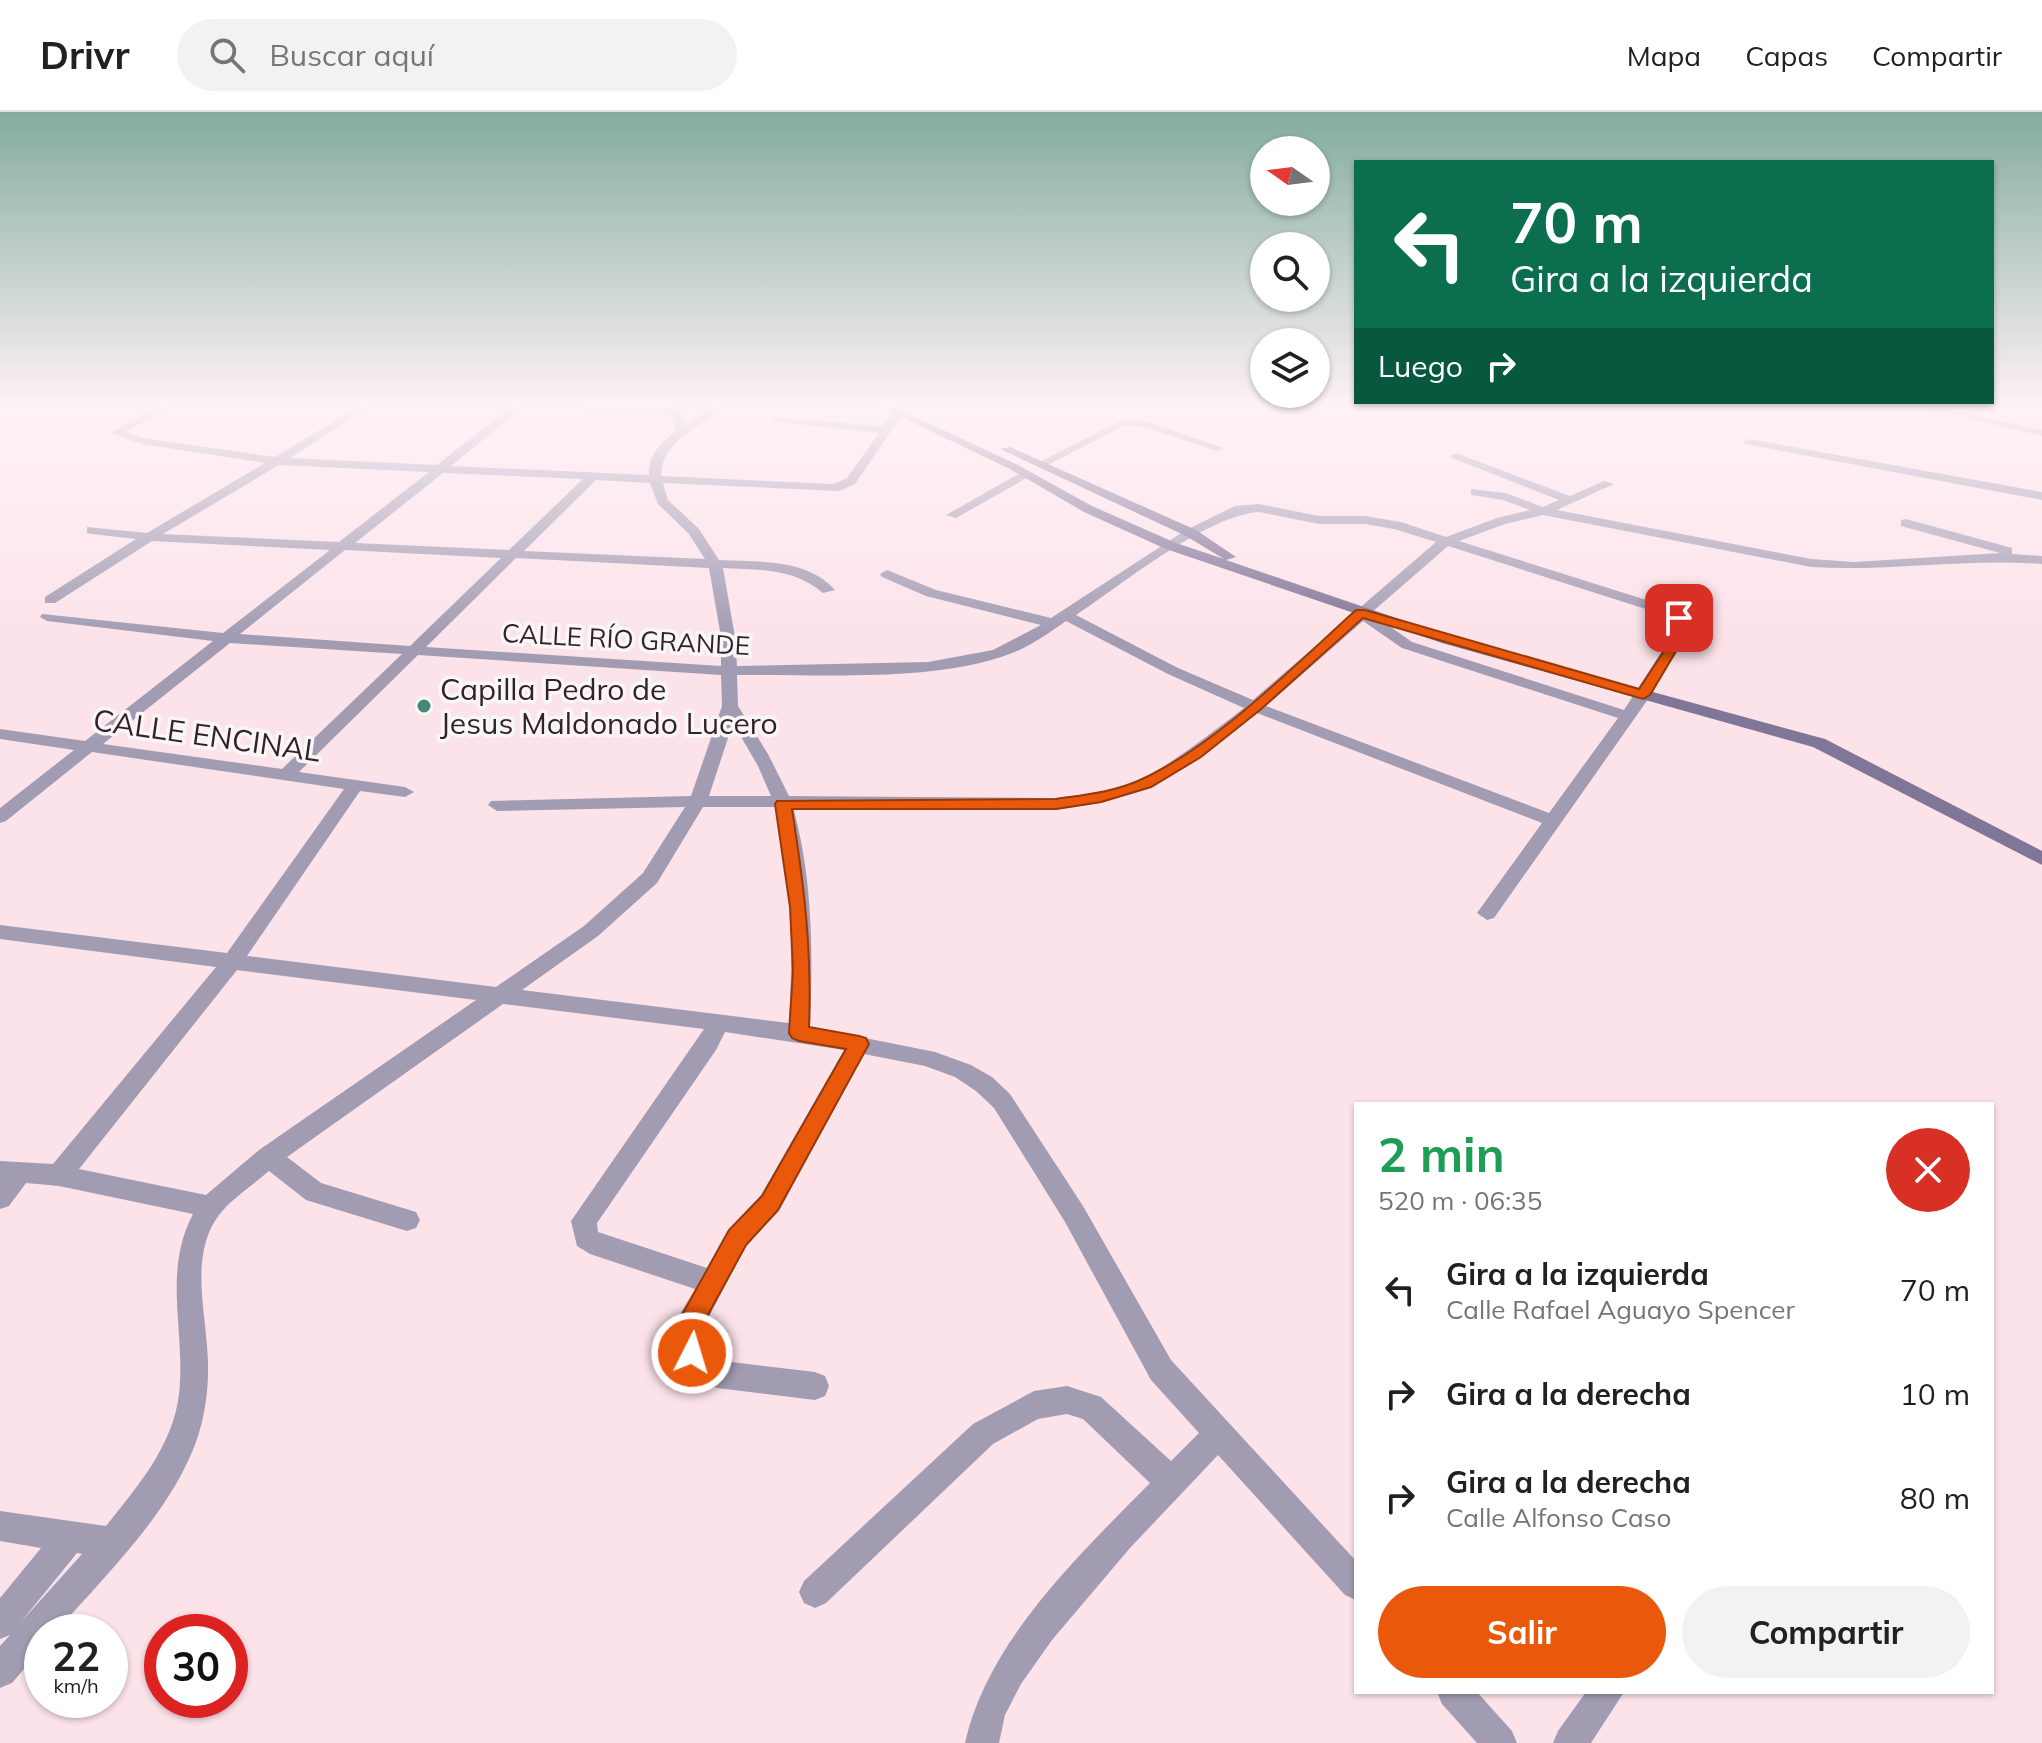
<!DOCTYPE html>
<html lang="es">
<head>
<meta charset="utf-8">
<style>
	:root { --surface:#fff; --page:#f2f2f2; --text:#202124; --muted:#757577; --line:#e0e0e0; --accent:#ea580c }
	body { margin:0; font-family:Mulish,sans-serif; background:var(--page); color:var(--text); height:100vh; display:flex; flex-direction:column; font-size:30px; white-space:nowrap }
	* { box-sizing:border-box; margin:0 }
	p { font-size:26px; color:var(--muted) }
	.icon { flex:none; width:44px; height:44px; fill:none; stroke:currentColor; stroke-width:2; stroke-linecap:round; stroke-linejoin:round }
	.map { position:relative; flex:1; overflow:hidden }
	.sheet { position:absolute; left:1354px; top:990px; width:640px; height:592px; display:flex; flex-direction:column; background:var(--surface); border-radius:0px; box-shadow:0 2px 6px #0004 }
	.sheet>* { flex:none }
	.banner { position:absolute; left:1354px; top:48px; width:640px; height:244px; border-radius:0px; box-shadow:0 2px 6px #0004; background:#0b6e4f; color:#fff; overflow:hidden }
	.needle { width:52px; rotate:284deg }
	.tools { position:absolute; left:1250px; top:24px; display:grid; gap:16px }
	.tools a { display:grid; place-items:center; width:80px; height:80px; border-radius:50%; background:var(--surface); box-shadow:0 2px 6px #0004; font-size:40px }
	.speed { position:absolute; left:24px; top:1502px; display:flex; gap:16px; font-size:40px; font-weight:700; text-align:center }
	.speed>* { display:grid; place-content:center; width:104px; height:104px; border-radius:50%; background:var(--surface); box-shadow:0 2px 6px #0004; line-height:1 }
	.speed small { font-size:20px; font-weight:400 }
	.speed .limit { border:12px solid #d22; background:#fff; color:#111 }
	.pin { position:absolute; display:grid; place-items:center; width:68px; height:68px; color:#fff; margin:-34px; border-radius:16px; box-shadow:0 4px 12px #0006 }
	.me { position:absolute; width:88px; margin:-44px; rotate:5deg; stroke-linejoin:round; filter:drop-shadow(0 0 6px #0008) }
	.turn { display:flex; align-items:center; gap:28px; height:168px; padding:0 24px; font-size:36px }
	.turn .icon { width:104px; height:104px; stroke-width:2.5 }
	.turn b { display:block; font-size:56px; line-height:68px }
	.then { display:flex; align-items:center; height:76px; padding:0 24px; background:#0003; gap:16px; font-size:30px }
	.round { display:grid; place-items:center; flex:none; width:84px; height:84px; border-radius:42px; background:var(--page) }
	.overview { display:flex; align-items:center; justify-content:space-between; height:136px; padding:0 24px }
	h1 { font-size:48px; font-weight:700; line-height:60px; color:#1e9e55 }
	.primary-button { display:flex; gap:16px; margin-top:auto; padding:16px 24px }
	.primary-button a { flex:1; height:92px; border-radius:48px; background:var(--accent); color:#fff; font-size:32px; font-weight:700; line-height:92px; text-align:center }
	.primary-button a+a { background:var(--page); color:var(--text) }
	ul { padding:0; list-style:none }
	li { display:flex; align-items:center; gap:24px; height:104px; padding:0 24px }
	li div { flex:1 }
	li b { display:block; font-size:30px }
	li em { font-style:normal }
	header { display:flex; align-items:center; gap:48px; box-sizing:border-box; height:112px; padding:0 40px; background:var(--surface); border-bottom:2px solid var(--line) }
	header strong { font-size:38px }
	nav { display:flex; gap:44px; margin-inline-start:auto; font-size:28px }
	.search { width:560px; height:72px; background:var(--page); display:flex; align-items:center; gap:20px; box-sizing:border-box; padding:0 28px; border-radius:44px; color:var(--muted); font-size:30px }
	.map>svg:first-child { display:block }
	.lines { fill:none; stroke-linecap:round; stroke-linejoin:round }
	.street { fill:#a29cb3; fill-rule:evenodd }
	.secondary { fill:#807697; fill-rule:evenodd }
	.route { fill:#ea580c; stroke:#983908; stroke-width:2 }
	.poi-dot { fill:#45887a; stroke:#f7f7f7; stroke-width:3 }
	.labels { text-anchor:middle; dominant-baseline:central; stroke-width:7; stroke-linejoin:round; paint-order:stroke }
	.far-street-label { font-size:26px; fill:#361f26; stroke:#f7f7f7 }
	.poi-label { font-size:30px; fill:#361f26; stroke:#f7f7f7; text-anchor:start }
	.street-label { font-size:30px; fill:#361f26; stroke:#f7f7f7 }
</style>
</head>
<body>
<header>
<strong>Drivr</strong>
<div class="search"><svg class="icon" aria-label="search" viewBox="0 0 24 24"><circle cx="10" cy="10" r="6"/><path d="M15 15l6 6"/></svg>Buscar aquí</div>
<nav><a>Mapa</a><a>Capas</a><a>Compartir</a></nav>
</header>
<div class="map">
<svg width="2042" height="1631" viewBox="0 0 2042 1631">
	<rect width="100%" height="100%" fill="#fce3ea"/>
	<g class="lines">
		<path class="street" d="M157,295H170L126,320L143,326L275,345L358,295H370L290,346L437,353L511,295H523L451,354L649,363C649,342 660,332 676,319L672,304L583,298L578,295H676L682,301L686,313L711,295H723C700,317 661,328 661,364L833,372L847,366L879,321L776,310L771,307L772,305L883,314L893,301H901L902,303L855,372L839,379L663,371L668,388L699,417L719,448C758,450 807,446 835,478L823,481C794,456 759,458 723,456L735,525L737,554L928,550L993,538L1041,513L926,484L882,465L880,462L887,458L936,478L1051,506L1186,418L1235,394L1259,392L1319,404H1365L1401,410L1446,425L1497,406L1530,398L1503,388L1471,383V377L1506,381L1543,395L1559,388L1452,346L1450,344L1456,341L1570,384L1604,369L1614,372L1557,398L1811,447L1854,450L2000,441L1901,414V408L1906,407L2012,436V442L2042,444V452C1965,446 1888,460 1811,455L1543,403L1505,412L1459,429L1659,492L1684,503L1692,514L1651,583L1494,806L1487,808L1477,801L1542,711L1257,601L1201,645L1151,676L1101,691L1056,698L793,695C813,767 813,841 810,915L935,940L971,953L992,965L1010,982L1083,1094L1171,1248L1356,1449V1488L1345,1483L1218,1343L1130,1436L1052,1528L1021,1572L1005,1603L999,1631H965C987,1530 1079,1443 1150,1371L1083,1307L1067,1302L1038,1307L993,1332L826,1491L815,1496L804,1491L799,1480L804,1469L973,1312L1034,1279L1067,1274L1101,1285L1171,1349L1199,1321L1151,1268L1065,1110L994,996L976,979L955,965L925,954L864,942L779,1099L746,1134L705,1212L706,1235L723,1249L815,1260L825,1264L829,1274L825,1284L815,1288L717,1276C690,1265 671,1241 677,1211C680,1199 690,1187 695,1177L590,1142L577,1134L571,1109L704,917L503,892L287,1045L321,1071L416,1100L420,1108L416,1116L407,1119L306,1088L269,1059C253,1073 231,1087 219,1103C191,1140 204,1192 207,1234C210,1266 207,1299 196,1330C169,1403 106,1462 56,1520H42V1536L12,1571L0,1576V1534L10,1523L0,1527V1486L41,1436L0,1429V1399L106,1414C137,1375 173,1334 179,1282C186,1220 162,1161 193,1102L59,1074L26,1071L9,1094L0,1097V1049L53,1052L216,855L0,827V813L227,841L344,677L92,640L6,709L0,711V696L74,638L0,627V617L85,629L213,529L47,509L40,505L42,502L223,521L330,438L152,429L55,491H45V485L136,427L92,422L87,421V415L147,421L265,351L142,332L110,321ZM279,353L429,360L339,430L163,422ZM443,361L583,367L509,438L355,431ZM596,368L650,371L658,392L689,422L705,447L524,439ZM1259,400L1319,412H1365L1394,417L1436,430L1253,588L1178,556L1076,503C1123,472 1205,404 1259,400ZM1448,434L1649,498L1674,509L1678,514L1624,598L1412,530L1371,501ZM345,438L501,446L410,534L240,522ZM516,446L709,456L721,525V554L426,535ZM1066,509L1168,562L1244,596C1211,621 1178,648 1141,667C1116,680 1084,682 1056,686L789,684L768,642L738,594L737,563C816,562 927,570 1001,545C1025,538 1046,523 1066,509ZM1363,509L1402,536L1618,606L1549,701L1266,594ZM230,531L402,542L282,657L103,632ZM418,543L721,563L722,594L691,684L491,689L488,693L497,699L685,695L643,761L584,814L496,875L247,844L360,679L405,685L414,680L405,675L299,660ZM733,611L758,654L771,684H709ZM703,695H775C793,766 793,838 789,911L522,878L598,824L657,771ZM237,858L476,888L259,1038L206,1083L79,1057ZM725,920L844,938L761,1083L728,1118L707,1156L598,1120L597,1111L716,938ZM77,1441L82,1442L21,1510Z
			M1921,295H1941L2042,318V324Z
			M1123,307L1149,310L1223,336L1217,339L1144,315L1125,313L1044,355L1034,353Z
			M1749,327L2042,380V388L1745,332L1743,330Z
			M1022,360L1032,363L956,406L946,403Z
			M1437,1580H1477L1512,1619L1517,1631H1477L1442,1592Z
			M1586,1580H1624L1591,1631H1553L1558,1619Z"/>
		<path class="secondary" d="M880,295H894L1018,353L1092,394L1176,431L1224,447L1186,424L1000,337L1010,335L1196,418L1236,445L1226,448L1452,525L1825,627L2042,739V753L1813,635L1442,531L1166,437L1084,400L1010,357Z"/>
	</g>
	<linearGradient id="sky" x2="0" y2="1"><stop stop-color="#83aca0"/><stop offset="0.56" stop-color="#fef2f6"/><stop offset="1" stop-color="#fef2f6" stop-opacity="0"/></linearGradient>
	<rect width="2042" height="524" fill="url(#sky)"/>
	<path class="route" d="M1356,498H1365L1639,577L1675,522L1678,514L1672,506L1674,504H1683L1691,514L1650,583L1643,587L1363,506L1260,598L1201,645L1151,675L1101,690L1056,697H792C804,773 812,837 809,915L859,924L866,926L869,932L778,1098L746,1133L710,1199L703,1213L705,1241L701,1249L692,1253L683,1249C677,1236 676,1216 682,1203L729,1118L762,1084L846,937L799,929L792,926L789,921L793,859L790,795L775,692L777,689L1056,687C1084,683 1114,680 1140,668C1214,635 1295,553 1356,498Z"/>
	<circle class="poi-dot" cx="424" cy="594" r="8"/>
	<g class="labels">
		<g class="far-street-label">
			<text transform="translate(626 527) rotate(3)">CALLE RÍO GRANDE</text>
		</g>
		<g class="poi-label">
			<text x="440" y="577">Capilla Pedro de<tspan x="440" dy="34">Jesus Maldonado Lucero</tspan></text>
		</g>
		<g class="street-label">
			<text transform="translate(207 623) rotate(8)">CALLE ENCINAL</text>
		</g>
	</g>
</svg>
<div class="tools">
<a><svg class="needle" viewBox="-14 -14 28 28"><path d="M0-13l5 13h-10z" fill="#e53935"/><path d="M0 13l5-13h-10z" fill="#757577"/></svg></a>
<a><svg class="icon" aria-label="search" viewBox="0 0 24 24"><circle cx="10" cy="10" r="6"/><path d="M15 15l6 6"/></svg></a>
<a><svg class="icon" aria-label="layers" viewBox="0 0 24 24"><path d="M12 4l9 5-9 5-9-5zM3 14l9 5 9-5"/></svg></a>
</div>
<div class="speed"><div>22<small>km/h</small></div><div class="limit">30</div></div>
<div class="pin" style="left:1679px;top:506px;background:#d93025"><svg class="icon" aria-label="arrive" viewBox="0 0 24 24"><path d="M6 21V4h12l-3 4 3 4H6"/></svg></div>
<svg class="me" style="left:692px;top:1241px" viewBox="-20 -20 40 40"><circle r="17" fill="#ea580c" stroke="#fff" stroke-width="3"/><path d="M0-11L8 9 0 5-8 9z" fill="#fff"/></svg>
<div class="banner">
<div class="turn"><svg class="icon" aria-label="left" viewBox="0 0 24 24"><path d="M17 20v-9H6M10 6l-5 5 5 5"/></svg><div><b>70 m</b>Gira a la izquierda</div></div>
<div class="then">Luego<svg class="icon" aria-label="right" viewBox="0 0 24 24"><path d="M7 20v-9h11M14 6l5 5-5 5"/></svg></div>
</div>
<section class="sheet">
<div class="overview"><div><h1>2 min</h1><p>520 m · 06:35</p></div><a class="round" style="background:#d93025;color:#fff"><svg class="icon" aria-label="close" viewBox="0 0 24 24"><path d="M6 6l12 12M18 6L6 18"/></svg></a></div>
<ul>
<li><svg class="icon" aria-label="left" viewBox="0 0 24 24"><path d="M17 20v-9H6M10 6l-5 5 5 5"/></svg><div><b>Gira a la izquierda</b><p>Calle Rafael Aguayo Spencer</p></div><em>70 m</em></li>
<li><svg class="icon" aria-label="right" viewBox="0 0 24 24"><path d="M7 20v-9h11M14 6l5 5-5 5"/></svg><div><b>Gira a la derecha</b></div><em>10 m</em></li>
<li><svg class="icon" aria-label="right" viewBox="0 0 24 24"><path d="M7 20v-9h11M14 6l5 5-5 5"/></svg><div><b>Gira a la derecha</b><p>Calle Alfonso Caso</p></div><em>80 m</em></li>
</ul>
<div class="primary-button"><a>Salir</a><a>Compartir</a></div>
</section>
</div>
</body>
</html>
